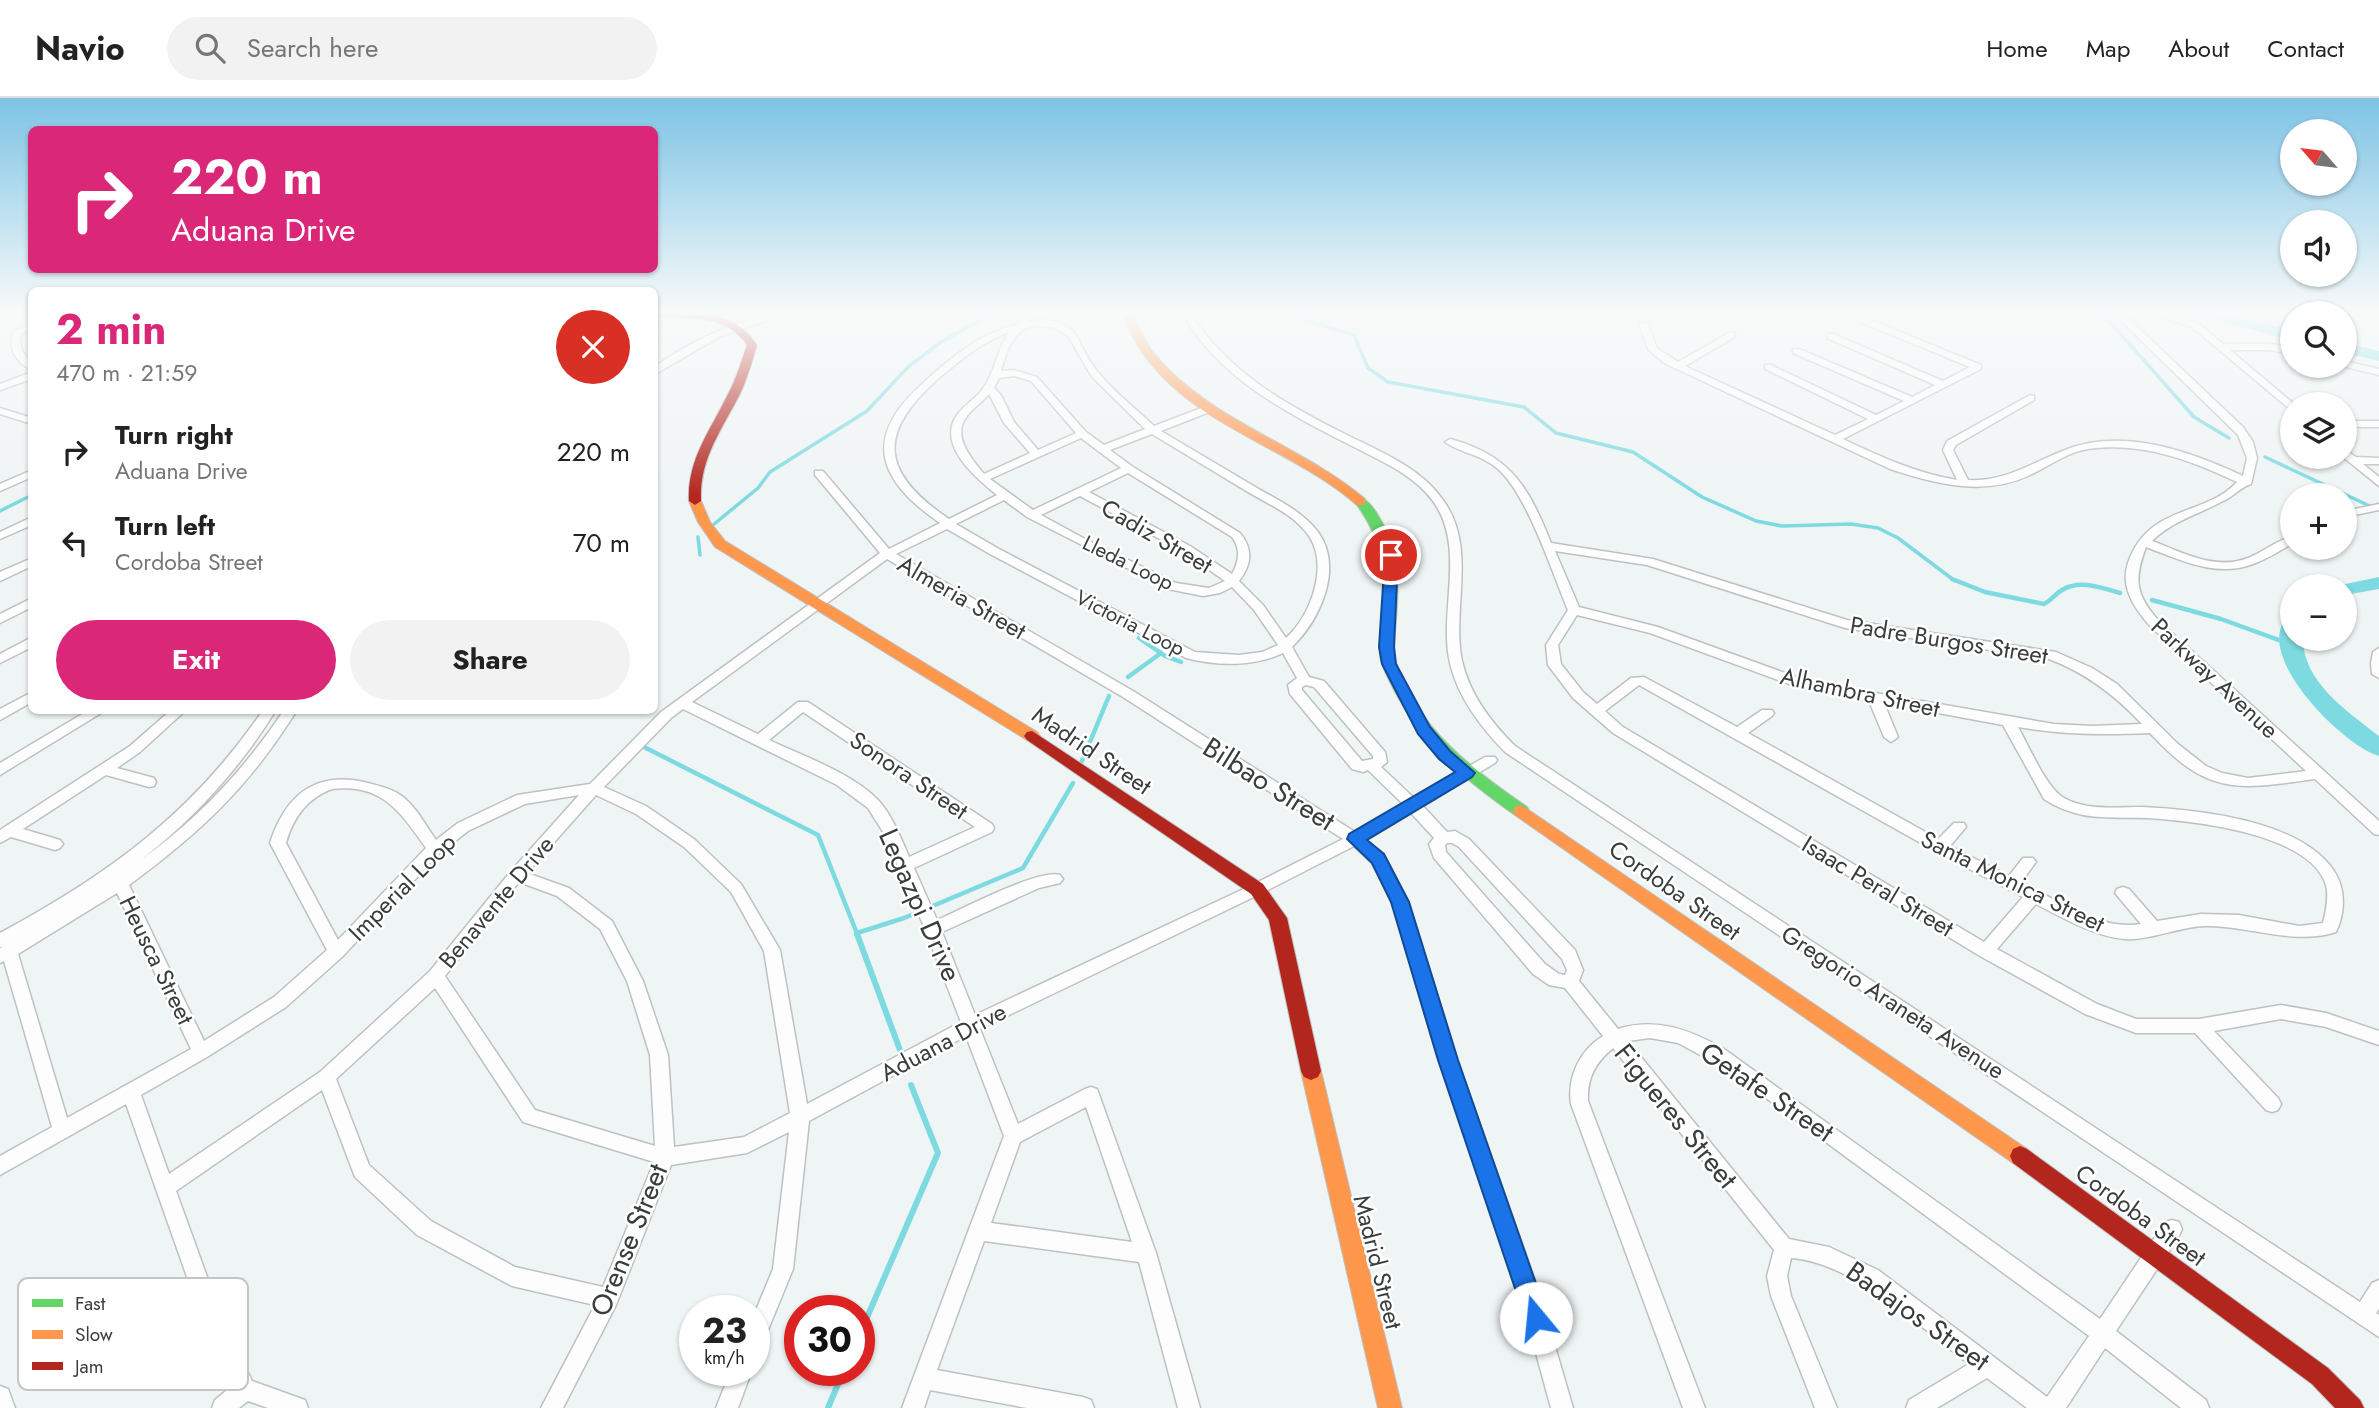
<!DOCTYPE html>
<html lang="en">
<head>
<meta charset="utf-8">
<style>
	:root { --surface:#fff; --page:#f2f2f2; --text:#222; --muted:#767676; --line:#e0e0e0; --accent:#db2777 }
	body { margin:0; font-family:Jost,sans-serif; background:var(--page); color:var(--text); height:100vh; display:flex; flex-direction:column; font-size:26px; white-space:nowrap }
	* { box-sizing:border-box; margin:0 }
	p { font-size:23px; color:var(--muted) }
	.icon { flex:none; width:38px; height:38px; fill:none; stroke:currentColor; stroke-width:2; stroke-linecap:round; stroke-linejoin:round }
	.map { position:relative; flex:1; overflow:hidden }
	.drawer { position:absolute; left:28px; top:189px; width:630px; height:427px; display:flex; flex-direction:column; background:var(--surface); border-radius:10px; box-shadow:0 2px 5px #0004 }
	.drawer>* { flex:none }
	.guide { position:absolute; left:28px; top:28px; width:630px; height:147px; border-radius:10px; box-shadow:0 2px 5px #0004; background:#db2777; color:#fff; overflow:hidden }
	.needle { width:46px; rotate:298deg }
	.tools { position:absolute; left:2280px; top:21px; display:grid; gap:14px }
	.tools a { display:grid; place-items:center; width:77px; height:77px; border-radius:50%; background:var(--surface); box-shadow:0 2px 5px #0004; font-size:35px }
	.speed { position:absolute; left:679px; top:1197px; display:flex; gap:14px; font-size:35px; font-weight:700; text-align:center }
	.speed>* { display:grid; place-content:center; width:91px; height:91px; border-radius:50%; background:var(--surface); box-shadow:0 2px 5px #0004; line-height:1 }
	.speed small { font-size:18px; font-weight:400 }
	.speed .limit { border:10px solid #d22; background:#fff; color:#111 }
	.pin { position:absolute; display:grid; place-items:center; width:60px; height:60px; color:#fff; margin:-30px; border:4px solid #fff; border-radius:50%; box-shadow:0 2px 7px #0007 }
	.me { position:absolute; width:77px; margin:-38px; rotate:343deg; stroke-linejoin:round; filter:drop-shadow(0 0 5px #0008) }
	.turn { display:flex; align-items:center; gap:24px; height:147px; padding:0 28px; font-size:32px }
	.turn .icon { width:91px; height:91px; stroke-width:2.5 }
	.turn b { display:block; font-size:49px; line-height:60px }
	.round { display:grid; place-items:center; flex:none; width:74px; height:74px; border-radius:37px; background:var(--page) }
	.headline { display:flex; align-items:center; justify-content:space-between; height:119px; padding:0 28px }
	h1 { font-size:42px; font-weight:700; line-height:52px; color:var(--accent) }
	.action { display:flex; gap:14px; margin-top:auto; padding:14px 28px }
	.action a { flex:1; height:80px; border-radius:42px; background:var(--accent); color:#fff; font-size:28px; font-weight:700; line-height:80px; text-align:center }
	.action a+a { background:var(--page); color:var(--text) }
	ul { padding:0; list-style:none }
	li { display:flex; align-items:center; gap:21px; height:91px; padding:0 28px }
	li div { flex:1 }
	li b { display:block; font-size:26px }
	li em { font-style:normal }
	header { display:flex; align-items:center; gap:42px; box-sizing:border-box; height:98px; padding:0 35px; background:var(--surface); border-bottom:2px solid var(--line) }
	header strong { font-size:33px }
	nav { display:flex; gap:38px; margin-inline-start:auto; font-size:24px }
	.search { width:490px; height:63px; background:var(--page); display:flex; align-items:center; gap:18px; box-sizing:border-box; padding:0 24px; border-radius:38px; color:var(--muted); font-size:26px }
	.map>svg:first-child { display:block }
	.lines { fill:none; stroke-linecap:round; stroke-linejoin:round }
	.stream-far2 { stroke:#7edae1; stroke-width:3.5 }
	.stream-far1 { stroke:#7edae1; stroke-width:4.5 }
	.stream { stroke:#7edae1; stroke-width:6 }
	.river { fill:#7edae1; fill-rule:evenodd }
	.street-casing { stroke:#bec1c2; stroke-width:3 }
	.fast-casing { stroke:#bec1c2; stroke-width:2 }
	.slow-casing { stroke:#bec1c2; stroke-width:2 }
	.jam-casing { stroke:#bec1c2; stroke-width:2 }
	.street { fill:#fdfdfe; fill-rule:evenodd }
	.fast { fill:#63d668; fill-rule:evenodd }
	.slow { fill:#ff974d; fill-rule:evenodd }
	.jam { fill:#b3261e; fill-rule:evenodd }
	.route { fill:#1a73e8; stroke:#114b97; stroke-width:2 }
	.labels { text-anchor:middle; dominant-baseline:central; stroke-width:5; stroke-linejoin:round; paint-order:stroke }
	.far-street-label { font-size:21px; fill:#3a3d3e; stroke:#fff }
	.street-label { font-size:24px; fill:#3a3d3e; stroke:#fff }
	.near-street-label { font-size:28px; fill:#3a3d3e; stroke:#fff }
	.key { fill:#fff; stroke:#c4c5c5; stroke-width:2 }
	.key-label { font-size:19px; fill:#3a3d3e }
</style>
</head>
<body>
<header>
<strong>Navio</strong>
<div class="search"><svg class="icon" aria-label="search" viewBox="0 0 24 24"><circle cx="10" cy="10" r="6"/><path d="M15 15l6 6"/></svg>Search here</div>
<nav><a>Home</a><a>Map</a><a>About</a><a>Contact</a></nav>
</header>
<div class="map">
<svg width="2379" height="1310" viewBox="0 0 2379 1310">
	<rect width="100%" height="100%" fill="#eff4f5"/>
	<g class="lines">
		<path class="stream-far2" d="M1295,215L1304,222L1354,237L1368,270L1388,284L1524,309L1556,335L1633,354L1702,399L1756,423L1782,428L1851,426L1878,430L1898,440L1955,483
			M2097,215L2110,224L2194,319L2229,340
			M2265,359L2374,410
			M0,413L32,397
			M713,427L758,390L770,374L867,313L908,269L941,244L993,215
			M698,439L700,457"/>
		<path class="stream-far1" d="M1952,481L1985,494L2044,506C2052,502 2055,496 2062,492C2080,481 2102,490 2120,495
			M2152,502L2221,521L2290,546
			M1139,540L1165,558L1181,564
			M1128,579L1161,555
			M644,649L818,737L858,838
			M1082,663L1109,598
			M857,835L904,820L1023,770L1073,685"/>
		<path class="stream" d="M857,836L900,952
			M859,1238L938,1055L911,987
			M828,1310L844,1272"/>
		<path class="river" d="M2198,215H2224L2292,232V242L2200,218Z
			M2345,245L2379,253V263L2345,255Z
			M2379,479V491L2345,497V488H2336Z
			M2292,521V541H2303C2303,584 2348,614 2379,638V658C2344,648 2258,563 2284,523Z"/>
		<g class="street-casing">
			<path id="street" d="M774,215H789L719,239L654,277V269C691,243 730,225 774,215Z
				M1029,215H1039L1030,223C1083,217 1073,245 1098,274C1114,294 1135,310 1154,328L1204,309H1212V313L1161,333C1193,352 1225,371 1257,390C1278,402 1303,414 1318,434C1344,470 1320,522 1292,549L1309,579L1324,583L1385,654L1387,664L1381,669L1414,700L1485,659H1495L1497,662L1495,665L1423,708L1447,734L1455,733L1469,741L1575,852L1583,872L1579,883L1618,931C1657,919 1690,932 1724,951L2100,1221L2165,1124L2172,1122L2179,1124L2182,1131L2179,1138L2116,1233L2206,1302L2209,1310H2181L2105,1250L2066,1310H2027L1987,1280L1937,1310H1906L1909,1302L1969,1266C1921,1230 1853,1164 1791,1160L1787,1178L1791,1198L1837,1310H1815L1771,1198L1767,1178L1774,1152L1613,950C1595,965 1587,980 1588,1003L1705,1310H1683L1571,1006C1567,979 1580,952 1603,938L1565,890L1549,887L1533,876L1434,760L1429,746L1434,740L1411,715L1366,742L1383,757L1408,804L1457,962L1540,1197L1573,1310H1551L1520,1197L1439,962L1392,804L1372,765L1354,748L1262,795L980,931L1018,1026L1085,991L1091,989L1097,991L1156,1155L1200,1310H1178L1139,1164L984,1143L937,1272L1083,1299L1091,1302L1094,1310H1027L930,1292L924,1310H902L1004,1038L966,938L809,1023L793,1171L761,1249L754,1252V1217L773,1171L789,1034L747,1055L671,1067L616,1207L563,1310H541L595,1207L512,1188L417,1137L355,1079L322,992L176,1093L223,1223L252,1283L305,1302L308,1310H268L248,1303L239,1310H212L215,1302L232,1288L204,1227L126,1006L0,1077V1058L52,1029L4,863L0,865V850L3,849H0V835C108,777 193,715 263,612H276C240,670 196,719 142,761C199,720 245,671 284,612H297C249,689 201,734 129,787L204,943L274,899L327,852L270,745C286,696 316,672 368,685C380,688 393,691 403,699C417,710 426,728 436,742L458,725L517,697L590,686L661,614L880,455L815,377V373H823L889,451L940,425C877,382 862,339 923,285C937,272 952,259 969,248C977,242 987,237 997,233C1003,230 1011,229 1017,226C1021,223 1025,218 1029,215ZM1033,228L1053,229L1068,238L1092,279L1145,331L1104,347L1086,334L1037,279L1014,272L1001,273C1006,255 1012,233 1033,228ZM1009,234C997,251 995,273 984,289C977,300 965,306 957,317C936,347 976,380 997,397L949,421C881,375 876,336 938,281C959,263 982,244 1009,234ZM1014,278L1031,283L1076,335L1038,352L1014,324L1001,297L994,290L999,280ZM989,296L1004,325L1030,355L984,376C972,361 953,340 965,321C971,311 982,305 989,296ZM1152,336C1184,355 1216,375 1248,394C1268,406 1295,417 1309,438C1329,468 1311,517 1286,540L1263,507L1239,483C1252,466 1253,451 1240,435L1133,369L1110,352ZM1081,340L1121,370L1033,412L990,381ZM1128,375L1232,439C1241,451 1239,464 1232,476L1190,448L1089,394ZM1080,398L1182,453L1225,483L1209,490L1176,485L1085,441L1041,417ZM1004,402L1027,419L1168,491L1203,498L1220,495L1232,489L1254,512L1278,547L1262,554L1239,557L1195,554L999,451L956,426ZM947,431L990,456L1186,560C1217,568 1254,569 1283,555L1297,580L1288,587L1290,596L1352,671L1363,674L1368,672L1403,706L1355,734L1133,593L896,456ZM887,461L1123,599L1343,741L1252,787L975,917L942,834L1039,790L1060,785L1063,781L1060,777C1040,770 960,812 937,822L914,770L992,734L994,730L992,726L808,604H798L758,636L692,604ZM1306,587L1314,589L1373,658V661L1362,663L1302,592V589ZM683,611L837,687L868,710L883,734L925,831L961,924L807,1006L780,852L741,786L694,741L646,708L604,689L671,620ZM803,614L975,729L909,759C901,740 892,717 878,702C852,675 803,658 769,642ZM332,691C383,685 401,715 426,750L338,842L286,745C293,720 307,700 332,691ZM579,697L511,773L430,873L320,974L169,1076L141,997L207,959L286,909L342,859L440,755L468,733L525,706ZM596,697L636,716L684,749L731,794L764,853L790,1015L744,1039L674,1049L668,957L643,883L612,823L569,790L527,775ZM1447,745H1452L1459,749L1562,861L1567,872L1565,877L1559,876L1545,866L1446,754L1445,747ZM519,784L557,798L600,831L627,883L650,957L655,1048L535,1012L445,878ZM117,795L191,951L67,1020L18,856ZM435,890L523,1024L654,1064L603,1189L515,1169L431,1123L369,1067L336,981ZM1650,940L1678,945L1728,972L2089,1238L2047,1299L1878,1172L1829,1149L1789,1141L1628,943ZM1086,1009L1132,1144L991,1125L1020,1044Z
				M1182,215H1190C1229,275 1285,306 1347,337C1381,354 1421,370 1443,402C1478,450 1451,511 1462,563C1470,597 1491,624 1515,648L2360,1204L2372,1185L2379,1182V1211L2376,1215L2379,1217V1239L1505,654C1481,629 1458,600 1450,565C1438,514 1467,450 1433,403C1413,376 1379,362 1350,347C1285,314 1219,280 1182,215Z
				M2115,215H2167L2198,225L2223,246H2270L2292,250V256L2270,252H2230L2294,306L2292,313L2192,229L2160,219H2127L2243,329L2253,344L2257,360L2251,386C2242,388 2233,399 2223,403C2199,416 2172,423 2152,443C2182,454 2215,473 2248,460C2263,454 2277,442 2292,439V446C2279,453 2267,461 2253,466C2216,480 2181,462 2146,449C2134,481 2135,496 2158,522L2379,723V737L2374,736L2315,681C2237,692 2208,698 2150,635C2105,637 2063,637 2018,629C2029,648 2046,690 2064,700C2087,713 2118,709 2143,709C2200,712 2300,722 2334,773C2346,791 2345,815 2336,834C2294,848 2247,827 2204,828C2180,829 2146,843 2125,841C2096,839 2061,819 2036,806L1997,851L2097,906L2136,921H2199L2281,907L2326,915L2379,933V947L2326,929L2281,921L2214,933L2278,1000L2281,1006L2278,1012L2272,1014L2266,1012L2195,935H2136L2085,916L1980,858L1613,635L1573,600L1548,567L1546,547L1568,512C1552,474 1527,396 1498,371C1481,356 1460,355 1445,344L1450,341C1511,357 1529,390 1551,445L1653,461L1847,522L2056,554L2092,570L2117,586L2178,646L2206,668L2222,675L2248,680L2306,673L2150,528C2134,510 2120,489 2128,465C2148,406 2205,419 2237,384C2191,362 2140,343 2088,351C2068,354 2049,368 2030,377C1984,399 1936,386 1890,371L1664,265L1648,251L1639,226L1647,224L1657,250L1678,264L1729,235H1735V239L1685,268L1835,337L1868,321L1765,271V267H1771L1876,317L1904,303L1793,255V251H1799L1912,299L1935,287L1827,240V236H1833L1943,283L1970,269L1858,223V219L1861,218L1981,267V271L1843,341C1881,359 1916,375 1957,382L1943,352L1947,343L2030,297L2034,298V302L1956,347L1953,352L1968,382C2006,384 2031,365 2065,352C2122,329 2190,353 2243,378L2247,360L2238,337L2116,218ZM1555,453L1647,467L1845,530L2049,561C2086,575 2115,597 2142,626L2092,628L2054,626L1807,583L1658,529L1579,509ZM1577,517L1650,535L1800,590L1869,603L1884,639L1891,644L1898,639L1884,605L2003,627L2044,701C2056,709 2069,714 2083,717C2104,721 2126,719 2148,720C2193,723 2310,735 2326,787C2329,799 2326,813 2323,825L2299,828L2239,817L2201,816L2157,823L2129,791L2123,789L2117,791L2115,795L2141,826C2099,833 2057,802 2021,784L2036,764L2033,760H2023L2009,778L1950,748L1966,729L1964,725H1954L1938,741L1748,635L1772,618L1774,615L1772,612H1762L1737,629L1644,579L1631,580L1597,606L1583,594L1561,566L1558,547ZM1639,587L1935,753L2023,799L1984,844L1623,629L1605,613Z
				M32,224V231L21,236C19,249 22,256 32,264V272C15,264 7,250 14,233Z
				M2345,263L2379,271V277L2342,268H2345Z
				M32,274V281L0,292V286Z
				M0,310L32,320V326L0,316Z
				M2345,323H2379V329H2345Z
				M2345,352L2356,359L2379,360V366H2363L2379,379V388L2343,359H2345Z
				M32,372V379L0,393V386Z
				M2379,406V412L2345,419V413Z
				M32,419V427L0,441V434Z
				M32,460V468L0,483V474Z
				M32,500V509L0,525V516Z
				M32,539V549L0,565V556Z
				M2379,550V580L2372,576L2371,565L2373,554Z
				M32,594V604L0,622V611Z
				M89,612H106L0,677V665Z
				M171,612H186L140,654L117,670L154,680L156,684L154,688L149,689L106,677L23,731L60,742L63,746L60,750L55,752L11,739L0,745V732L130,648Z
				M731,1272H752L738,1310H716Z
				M0,1288L8,1291L15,1310H0Z"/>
		</g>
		<g class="fast-casing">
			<path id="fast" d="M1361,400C1369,403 1375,412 1379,419C1399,450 1399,486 1396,522C1395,536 1392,551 1396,565C1417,630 1473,672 1527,709L1529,713L1527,717H1515C1465,682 1423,647 1394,592C1389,581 1381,569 1380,557C1379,545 1381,532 1382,520C1386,471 1384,444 1355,404Z"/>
		</g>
		<g class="slow-casing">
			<path id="slow" d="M1122,215H1132C1139,228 1145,245 1155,257C1212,324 1300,346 1365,401V407H1357C1293,351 1196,329 1145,258C1135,246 1129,229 1122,215Z
				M695,399L701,403L710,424L725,443L1037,634L1040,638L1037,642H1027L715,449L698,424L689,403Z
				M1521,707L2027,1051L2030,1058L2027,1065L2020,1068L2013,1065L1515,717L1513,713L1515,709Z
				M1311,964L1318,967L1321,973L1402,1310H1378L1301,973L1304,967Z"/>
		</g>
		<g class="jam-casing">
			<path id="jam" d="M654,215C696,215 731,209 757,247C752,264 747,282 739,298C721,333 699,362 701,403L695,407L689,403C687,362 710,333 727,298C736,282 741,264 747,247C726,216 688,220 654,219Z
				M1032,633L1263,786L1287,820L1321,973L1318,979L1311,982L1304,979L1301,973L1269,822L1251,796L1027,642L1024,638L1027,634Z
				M2020,1048L2027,1051L2328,1270L2360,1302L2364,1310H2335L2312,1286L2013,1065L2010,1058L2013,1051Z"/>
		</g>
		<use href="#street" class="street"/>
		<use href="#fast" class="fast"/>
		<use href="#slow" class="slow"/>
		<use href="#jam" class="jam"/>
	</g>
	<linearGradient id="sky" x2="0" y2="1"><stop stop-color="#7dc3e5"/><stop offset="0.54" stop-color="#f8fafa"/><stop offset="1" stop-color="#f8fafa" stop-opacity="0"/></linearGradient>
	<rect width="2379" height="398" fill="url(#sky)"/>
	<path class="route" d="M1391,453L1398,457L1394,549L1396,566L1430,629L1450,653L1475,675L1472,679L1367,742L1384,756L1409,804L1458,962L1548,1220L1545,1228L1536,1231L1528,1228L1525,1220L1438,962L1391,804L1372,765L1347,741L1349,736L1455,674L1439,661L1418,636L1382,566L1379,549L1385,457Z"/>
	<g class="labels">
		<g class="far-street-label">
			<text transform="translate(1128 465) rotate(26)">Lleda Loop</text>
			<text transform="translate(1130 525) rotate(27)">Victoria Loop</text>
		</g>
		<g class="street-label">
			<text transform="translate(1157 438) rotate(30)">Cadiz Street</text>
			<text transform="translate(962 499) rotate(30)">Almeria Street</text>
			<text transform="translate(1949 542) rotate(9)">Padre Burgos Street</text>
			<text transform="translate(2215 580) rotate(43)">Parkway Avenue</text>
			<text transform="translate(1860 594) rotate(12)">Alhambra Street</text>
			<text transform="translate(1092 652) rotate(34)">Madrid Street</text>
			<text transform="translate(909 677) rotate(34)">Sonora Street</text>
			<text transform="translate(2013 783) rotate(26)">Santa Monica Street</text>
			<text transform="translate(1878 788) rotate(31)">Isaac Peral Street</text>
			<text transform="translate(402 789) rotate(-45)">Imperial Loop</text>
			<text transform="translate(1675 792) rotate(35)">Cordoba Street</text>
			<text transform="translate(496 804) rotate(-50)">Benavente Drive</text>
			<text transform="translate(157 862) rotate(64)">Heusca Street</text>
			<text transform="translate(1893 904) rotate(33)">Gregorio Araneta Avenue</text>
			<text transform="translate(943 944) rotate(-28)">Aduana Drive</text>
			<text transform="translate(2141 1117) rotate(36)">Cordoba Street</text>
			<text transform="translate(1378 1164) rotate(76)">Madrid Street</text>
		</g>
		<g class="near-street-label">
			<text transform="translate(1269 686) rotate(32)">Bilbao Street</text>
			<text transform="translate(920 807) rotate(66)">Legazpi Drive</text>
			<text transform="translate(1767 994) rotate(34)">Getafe Street</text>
			<text transform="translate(1676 1018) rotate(51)">Figueres Street</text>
			<text transform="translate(629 1142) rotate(-68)">Orense Street</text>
			<text transform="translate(1918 1218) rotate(35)">Badajos Street</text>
		</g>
	</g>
	<rect x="18" y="1180" width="230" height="112" rx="10" class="key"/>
	<rect x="32" y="1201" width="31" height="8" fill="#63d668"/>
	<rect x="32" y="1232" width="31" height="9" fill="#ff974d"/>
	<rect x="32" y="1264" width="31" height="8" fill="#b3261e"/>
	<g class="key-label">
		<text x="75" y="1212">Fast</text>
		<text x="75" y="1243">Slow</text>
		<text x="75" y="1275">Jam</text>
	</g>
</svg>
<div class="tools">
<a><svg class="needle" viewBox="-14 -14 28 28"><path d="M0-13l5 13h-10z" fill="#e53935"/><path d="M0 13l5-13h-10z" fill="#767676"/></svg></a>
<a><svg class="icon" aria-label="sound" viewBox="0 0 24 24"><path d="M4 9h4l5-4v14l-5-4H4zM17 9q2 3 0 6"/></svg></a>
<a><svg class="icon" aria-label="search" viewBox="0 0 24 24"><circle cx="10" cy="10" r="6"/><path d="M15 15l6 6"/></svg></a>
<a><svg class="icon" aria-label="layers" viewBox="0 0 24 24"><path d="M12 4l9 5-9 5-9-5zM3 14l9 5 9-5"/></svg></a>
<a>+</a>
<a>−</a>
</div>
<div class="speed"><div>23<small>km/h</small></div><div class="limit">30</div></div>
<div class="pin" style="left:1391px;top:457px;background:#d93025"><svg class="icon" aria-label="arrive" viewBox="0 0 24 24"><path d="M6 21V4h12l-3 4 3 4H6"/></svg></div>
<svg class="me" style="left:1536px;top:1220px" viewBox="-20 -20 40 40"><circle r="19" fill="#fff"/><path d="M0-13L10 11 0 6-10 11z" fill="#1a73e8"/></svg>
<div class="guide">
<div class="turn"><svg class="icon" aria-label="right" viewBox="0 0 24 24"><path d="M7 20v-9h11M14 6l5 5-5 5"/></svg><div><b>220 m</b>Aduana Drive</div></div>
</div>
<section class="drawer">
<div class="headline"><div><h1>2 min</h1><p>470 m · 21:59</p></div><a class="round" style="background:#d93025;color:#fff"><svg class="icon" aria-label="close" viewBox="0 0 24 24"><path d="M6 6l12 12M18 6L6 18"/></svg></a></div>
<ul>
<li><svg class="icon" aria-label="right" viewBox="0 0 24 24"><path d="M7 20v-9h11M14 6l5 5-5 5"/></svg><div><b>Turn right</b><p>Aduana Drive</p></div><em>220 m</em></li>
<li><svg class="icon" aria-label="left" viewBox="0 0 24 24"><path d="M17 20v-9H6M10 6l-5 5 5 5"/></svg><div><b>Turn left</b><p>Cordoba Street</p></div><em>70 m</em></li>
</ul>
<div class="action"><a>Exit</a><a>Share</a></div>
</section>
</div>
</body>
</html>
